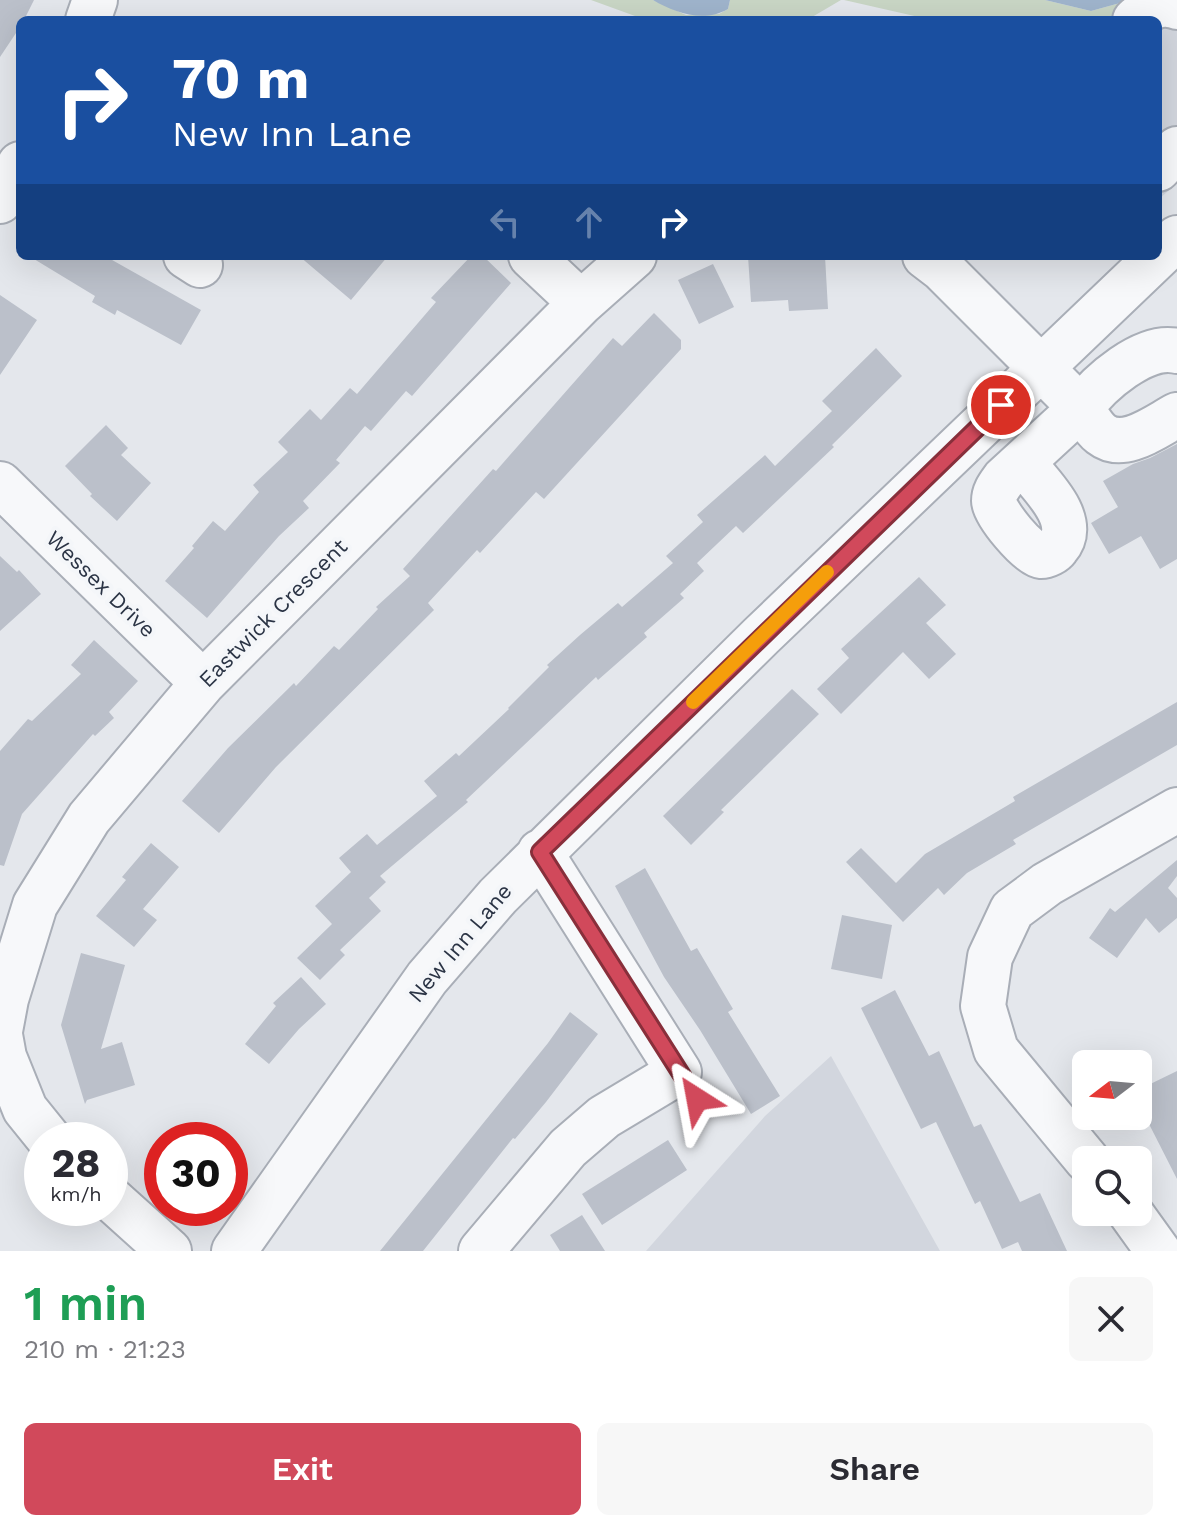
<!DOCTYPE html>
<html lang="en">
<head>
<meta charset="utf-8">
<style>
	:root { --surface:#fff; --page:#f7f7f7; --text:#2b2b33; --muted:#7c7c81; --accent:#d1495b }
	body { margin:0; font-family:"Work Sans",sans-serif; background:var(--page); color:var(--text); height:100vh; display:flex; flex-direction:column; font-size:30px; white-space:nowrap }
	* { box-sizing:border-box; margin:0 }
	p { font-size:26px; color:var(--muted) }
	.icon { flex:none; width:44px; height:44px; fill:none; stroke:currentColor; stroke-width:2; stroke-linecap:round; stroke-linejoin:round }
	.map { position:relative; height:1251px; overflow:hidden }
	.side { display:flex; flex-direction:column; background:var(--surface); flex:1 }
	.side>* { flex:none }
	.guide { position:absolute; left:16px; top:16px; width:1146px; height:244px; border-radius:12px; box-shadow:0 8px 32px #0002; background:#1a4fa0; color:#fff; overflow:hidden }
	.needle { width:52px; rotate:254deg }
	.buttons { position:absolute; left:1072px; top:1050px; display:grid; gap:16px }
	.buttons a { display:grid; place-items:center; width:80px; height:80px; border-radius:12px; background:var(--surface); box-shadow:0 8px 32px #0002; font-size:40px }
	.speed { position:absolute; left:24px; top:1122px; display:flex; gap:16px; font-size:40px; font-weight:700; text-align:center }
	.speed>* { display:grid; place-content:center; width:104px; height:104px; border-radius:50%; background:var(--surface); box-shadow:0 8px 32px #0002; line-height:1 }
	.speed small { font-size:20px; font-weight:400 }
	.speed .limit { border:12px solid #d22; background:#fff; color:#111 }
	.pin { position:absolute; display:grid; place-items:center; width:68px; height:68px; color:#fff; margin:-34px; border:4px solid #fff; border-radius:50%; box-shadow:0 2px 8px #0007 }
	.me { position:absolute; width:88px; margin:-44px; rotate:326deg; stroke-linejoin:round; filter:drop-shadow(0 0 6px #0008) }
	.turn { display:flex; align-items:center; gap:28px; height:168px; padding:0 24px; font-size:36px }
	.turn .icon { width:104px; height:104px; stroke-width:2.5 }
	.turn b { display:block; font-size:56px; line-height:68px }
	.lanes { display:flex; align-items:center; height:76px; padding:0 24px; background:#0003; justify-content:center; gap:40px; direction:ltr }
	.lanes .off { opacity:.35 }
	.round { display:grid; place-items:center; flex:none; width:84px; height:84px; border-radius:12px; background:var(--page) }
	.summary { display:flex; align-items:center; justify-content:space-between; height:136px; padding:0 24px }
	h1 { font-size:48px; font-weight:600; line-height:60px; color:#1e9e55 }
	.action { display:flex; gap:16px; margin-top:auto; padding:16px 24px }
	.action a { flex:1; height:92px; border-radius:12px; background:var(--accent); color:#fff; font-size:32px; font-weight:600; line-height:92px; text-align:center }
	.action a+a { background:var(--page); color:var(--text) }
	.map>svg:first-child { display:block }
	.built { fill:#d2d6de }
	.green { fill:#c9d6c5 }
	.water { fill:#9fb4cc }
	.building { fill:#bbc0ca }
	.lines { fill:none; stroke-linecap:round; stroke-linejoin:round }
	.minor-casing { stroke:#a9aeb7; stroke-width:48 }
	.minor { stroke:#f7f8fa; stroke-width:44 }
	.route-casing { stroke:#882f3b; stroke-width:20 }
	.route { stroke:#d1495b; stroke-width:14 }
	.slow { stroke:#f59e0b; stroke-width:14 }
	.labels { text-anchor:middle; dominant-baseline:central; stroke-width:8; stroke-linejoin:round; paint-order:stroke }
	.street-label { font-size:22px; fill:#2b3445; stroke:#f4f6f9 }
</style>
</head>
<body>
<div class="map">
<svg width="1177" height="1251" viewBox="0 0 1177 1251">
	<rect width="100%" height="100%" fill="#e4e7ec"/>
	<path class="built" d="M1177,0V183L1158,200V20Z
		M831,1056L940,1251H646L765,1116Z"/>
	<path class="green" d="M591,0H653L686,15L719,14L728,9L730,0H841L807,20H646Z
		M844,0H1045L1091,11L1120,3L1122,0H1146L1117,20H932Z"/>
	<path class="water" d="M653,0H730L728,9C704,23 675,13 653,0Z
		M1045,0H1122L1120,3L1091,11Z"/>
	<path class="building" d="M0,0H34L24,20H20V27L0,57Z
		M29,256H105L201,310L181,345L117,310L115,315L92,302L95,296Z
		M299,256H388L351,300Z
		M471,256H483L511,283L412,396L406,391L371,431L365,426L336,460L340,463L303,501L309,508L279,536L207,618L165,581L194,548L192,546L213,521L225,531L259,492L253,485L288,452L278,442L310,409L321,420L350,388L357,394L436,302L431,298Z
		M748,256H825L828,309L789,311L788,300L751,302Z
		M713,264L734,307L699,324L678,280Z
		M0,295L37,320L0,375Z
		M654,313L681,340V349L544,499L536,492L480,553L477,550L428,603L434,610L276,767L219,833L182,801L228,748L294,683L296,686L334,646L339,650L378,609L376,607L410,576L403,569L493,469L496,471L613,338L622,346Z
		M876,348L902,376L832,445L834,447L743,533L736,526L697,563L704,571L680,594L684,598L644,633L647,637L598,680L596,677L466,800L468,802L380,876L386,882L369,898L381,911L340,950L345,955L320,980L297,958L332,924L315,906L351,872L339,858L367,834L377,845L437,796L424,781L456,753L459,756L509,709L508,708L549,667L547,665L580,635L618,603L622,607L673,563L666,556L703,522L697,515L765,455L775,466L832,411L822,401Z
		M106,425L128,448L121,455L151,483L117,521L90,496L92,494L65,466Z
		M1177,444V559L1160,569L1141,536L1109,554L1091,523L1118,507L1103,481L1133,464L1150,458Z
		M0,556L17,572L19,570L41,594L0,631Z
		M919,577L946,605L926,623L956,654L929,679L903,652L841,714L817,689L849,658L841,649Z
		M94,640L138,681L109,712L114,718L95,736L93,734L22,814L4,866L0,865V751L28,719L32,721L81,674L71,665Z
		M792,689L819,714L721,810L724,812L691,845L663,816Z
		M1177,702V745L1013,840L1016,844L967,873L944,895L938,888L903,922L846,862L861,848L896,883L925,854L1015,801L1013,797Z
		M151,843L179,867L143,909L157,920L134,947L96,916L126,880L122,877Z
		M1177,860V876L1168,888L1177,898V918L1159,933L1146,918L1117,958L1089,938L1110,908L1115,912Z
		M645,868L691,951L697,948L733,1009L728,1012L780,1096L751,1114L700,1030L664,977L615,886Z
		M842,915L892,925L882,979L831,969Z
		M81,953L125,965L101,1049L122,1042L135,1085L87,1100L85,1104L61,1025Z
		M301,977L326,1004L299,1029L269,1064L245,1044L276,1006L273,1003Z
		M895,990L929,1056L939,1051L974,1127L981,1124L1020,1202L1040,1193L1067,1251H1022L1018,1242L1002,1249L980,1201L975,1204L936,1122L921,1129L861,1008Z
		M570,1012L598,1034L546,1102L515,1139L513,1138L423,1251H380L548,1043Z
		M1177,1071V1179L1149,1124L1138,1129V1090Z
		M668,1140L687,1170L602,1225L582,1194Z
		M582,1215L605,1251H560L550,1235Z"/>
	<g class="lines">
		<g class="minor-casing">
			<path id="minor" d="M88,20L95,0
				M1135,20C1148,9 1160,0 1177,7
				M1158,169L1177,149
				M0,201L20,164
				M186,256L200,265
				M531,256L581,303
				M925,256L942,269L1081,408L1004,479C999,486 994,492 994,501C994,513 1029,555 1041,556C1047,556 1054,552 1057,548C1081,521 1039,483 1023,463
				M1177,351C1144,343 1098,384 1081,408C1087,416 1093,428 1101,434C1124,452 1156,426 1177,415
				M0,484L203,683
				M0,1031L6,999L35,905L89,818L203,683L581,303L634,256
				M0,1035L4,1057L25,1109L50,1140
				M1087,1160L996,1050L983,1006L990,957L1012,910L1047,884L1177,810
				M110,1198L169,1251
				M1130,1212L1158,1251
				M234,1251L427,978L498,896L761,636L1177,238
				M481,1251L568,1148L604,1117L679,1072L540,852"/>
		</g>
		<use href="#minor" class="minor"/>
	</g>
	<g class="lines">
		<g class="route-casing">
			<path id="route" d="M697,1099L540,852L1001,405"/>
		</g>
		<use href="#route" class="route"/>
		<path class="slow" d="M693,702L827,572"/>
	</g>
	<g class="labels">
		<g class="street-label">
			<text transform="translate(101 584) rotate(44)">Wessex Drive</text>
			<text transform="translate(273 613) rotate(-45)">Eastwick Crescent</text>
			<text transform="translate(460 943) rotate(-50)">New Inn Lane</text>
		</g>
	</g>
</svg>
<div class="buttons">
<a><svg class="needle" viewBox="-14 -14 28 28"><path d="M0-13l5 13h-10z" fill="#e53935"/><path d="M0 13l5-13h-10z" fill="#7c7c81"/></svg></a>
<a><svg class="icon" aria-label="search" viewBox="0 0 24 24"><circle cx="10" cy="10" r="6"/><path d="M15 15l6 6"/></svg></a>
</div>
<div class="speed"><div>28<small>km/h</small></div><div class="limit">30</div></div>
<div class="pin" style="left:1001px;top:405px;background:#d93025"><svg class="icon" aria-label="arrive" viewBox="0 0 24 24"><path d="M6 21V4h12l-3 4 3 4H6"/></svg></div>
<svg class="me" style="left:697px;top:1099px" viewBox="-20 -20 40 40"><path d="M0-17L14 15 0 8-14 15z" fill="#d1495b" stroke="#fff" stroke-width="4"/></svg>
<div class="guide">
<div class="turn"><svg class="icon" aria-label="right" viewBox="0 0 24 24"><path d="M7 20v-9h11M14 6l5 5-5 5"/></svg><div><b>70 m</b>New Inn Lane</div></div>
<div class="lanes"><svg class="icon off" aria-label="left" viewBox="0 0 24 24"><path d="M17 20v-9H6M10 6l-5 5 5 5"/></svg><svg class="icon off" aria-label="ahead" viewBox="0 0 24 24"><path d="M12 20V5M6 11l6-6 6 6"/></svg><svg class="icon" aria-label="right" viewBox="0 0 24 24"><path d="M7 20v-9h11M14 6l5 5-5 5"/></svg></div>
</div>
</div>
<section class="side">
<div class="summary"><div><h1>1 min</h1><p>210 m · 21:23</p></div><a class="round"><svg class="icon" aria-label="close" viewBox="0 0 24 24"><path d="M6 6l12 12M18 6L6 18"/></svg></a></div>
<div class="action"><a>Exit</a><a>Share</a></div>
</section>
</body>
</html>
